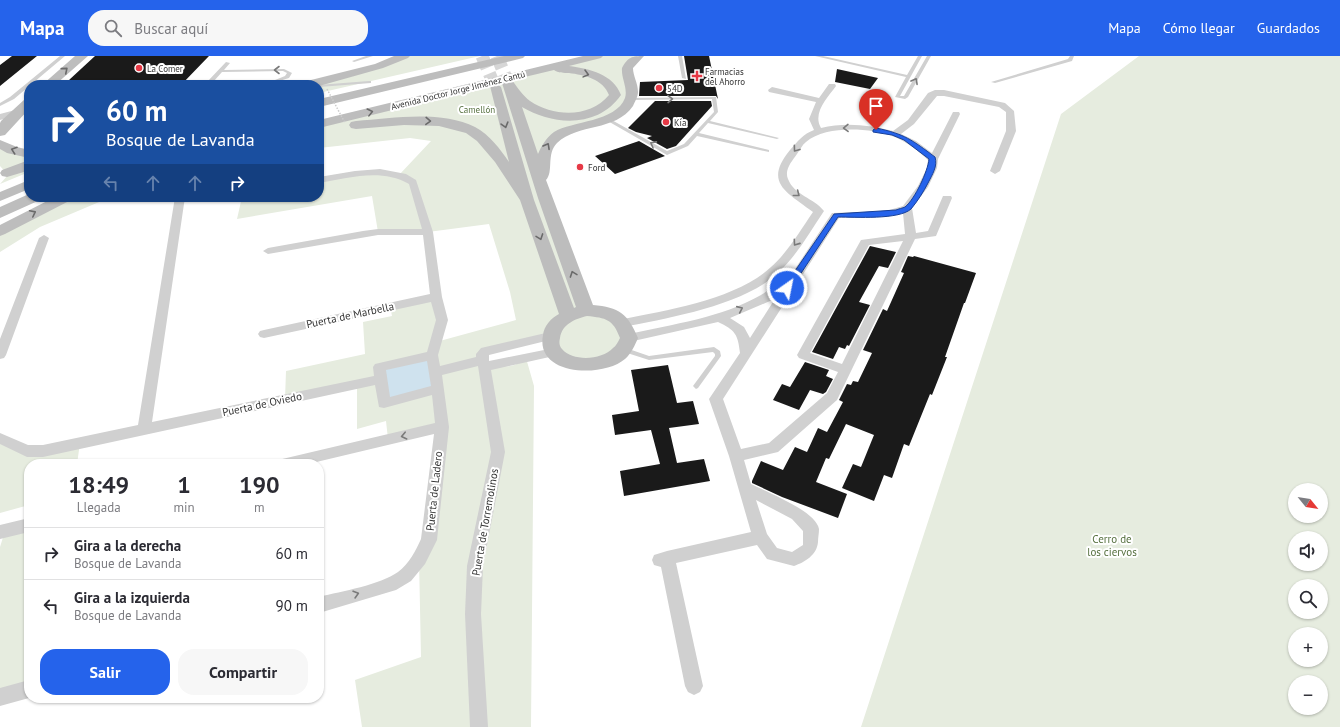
<!DOCTYPE html>
<html lang="es">
<head>
<meta charset="utf-8">
<style>
	:root { --surface:#fff; --page:#f7f7f7; --text:#2b2b33; --muted:#7c7c81; --line:#e1e1e2; --accent:#2563eb }
	body { margin:0; font-family:"PT Sans",sans-serif; background:var(--page); color:var(--text); height:100vh; display:flex; flex-direction:column; font-size:15px; white-space:nowrap }
	* { box-sizing:border-box; margin:0 }
	p { font-size:13px; color:var(--muted) }
	.icon { flex:none; width:22px; height:22px; fill:none; stroke:currentColor; stroke-width:2; stroke-linecap:round; stroke-linejoin:round }
	.map { position:relative; flex:1; overflow:hidden }
	.details { position:absolute; left:24px; top:403px; width:300px; height:244px; display:flex; flex-direction:column; background:var(--surface); border-radius:16px; box-shadow:0 1px 3px #0004 }
	.details>* { flex:none }
	.hud { position:absolute; left:24px; top:24px; width:300px; height:122px; border-radius:16px; box-shadow:0 1px 3px #0004; background:#1a4fa0; color:#fff; overflow:hidden }
	.needle { width:26px; rotate:120deg }
	.buttons { position:absolute; left:1288px; top:427px; display:grid; gap:8px }
	.buttons a { display:grid; place-items:center; width:40px; height:40px; border-radius:50%; background:var(--surface); box-shadow:0 1px 3px #0004; font-size:20px }
	.pin { position:absolute; display:grid; place-items:center; width:34px; height:34px; color:#fff; margin:-41px -17px; border-radius:50% 50% 50% 0; rotate:-45deg; box-shadow:0 0 4px #0007 }
	.pin .icon { rotate:45deg }
	.me { position:absolute; width:44px; margin:-22px; rotate:33deg; stroke-linejoin:round; filter:drop-shadow(0 0 3px #0008) }
	.turn { display:flex; align-items:center; gap:14px; height:84px; padding:0 16px; font-size:18px }
	.turn .icon { width:52px; height:52px; stroke-width:2.5 }
	.turn b { display:block; font-size:28px; line-height:34px }
	.lanes { display:flex; align-items:center; height:38px; padding:0 16px; background:#0003; justify-content:center; gap:20px; direction:ltr }
	.lanes .off { opacity:.35 }
	.eta { display:flex; justify-content:space-evenly; align-items:center; height:68px; text-align:center }
	.eta b { font-size:24px; font-weight:700; line-height:28px }
	.primary-button { display:flex; gap:8px; margin-top:auto; padding:8px 16px }
	.primary-button a { flex:1; height:46px; border-radius:16px; background:var(--accent); color:#fff; font-size:16px; font-weight:700; line-height:46px; text-align:center }
	.primary-button a+a { background:var(--page); color:var(--text) }
	ul { padding:0; list-style:none }
	li { display:flex; align-items:center; gap:12px; height:52px; padding:0 16px; border-top:1px solid var(--line) }
	li div { flex:1 }
	li b { display:block; font-size:15px }
	li em { font-style:normal }
	header { display:flex; align-items:center; gap:24px; box-sizing:border-box; height:56px; padding:0 20px; background:var(--accent); color:#fff }
	header strong { font-size:19px }
	nav { display:flex; gap:22px; margin-inline-start:auto; font-size:14px }
	.search { width:280px; height:36px; background:var(--page); display:flex; align-items:center; gap:10px; box-sizing:border-box; padding:0 14px; border-radius:16px; color:var(--muted); font-size:15px }
	.map>svg:first-child { display:block }
	.green { fill:#e6ecdf; fill-rule:evenodd }
	.water { fill:#cfe2ee }
	.building { fill:#1a1a1a }
	.lines { fill:none; stroke-linecap:round; stroke-linejoin:round }
	.secondary-tunnel { stroke:#d6d6d6; stroke-width:13; stroke-dasharray:13 6; stroke-linecap:butt }
	.lane { fill:#d0d0d0; fill-rule:evenodd }
	.street { fill:#d0d0d0; fill-rule:evenodd }
	.secondary { fill:#bdbdbd; fill-rule:evenodd }
	.path-bridge { stroke:#cdcdcd; stroke-width:1.5; stroke-dasharray:1.5 1.5; stroke-linecap:butt }
	.oneway { stroke:#6a6a6a }
	.oneway2 { stroke:#7a7a7a }
	.route { fill:#2563eb; stroke:#184099 }
	.poi-dot { fill:#e63946; stroke:#fff; stroke-width:1.5 }
	.labels { text-anchor:middle; dominant-baseline:central; stroke-width:4; stroke-linejoin:round; paint-order:stroke }
	.far-poi-label { font-size:9px; fill:#333; stroke:#fff; text-anchor:start }
	.far-street-label { font-size:9px; fill:#333; stroke:#fff }
	.far-park-label { font-size:9px; fill:#56703f; stroke:#fff }
	.street-label { font-size:11px; fill:#333; stroke:#fff }
	.park-label { font-size:11px; fill:#56703f; stroke:#fff }
</style>
</head>
<body>
<header>
<strong>Mapa</strong>
<div class="search"><svg class="icon" aria-label="search" viewBox="0 0 24 24"><circle cx="10" cy="10" r="6"/><path d="M15 15l6 6"/></svg>Buscar aquí</div>
<nav><a>Mapa</a><a>Cómo llegar</a><a>Guardados</a></nav>
</header>
<div class="map">
<svg width="1340" height="671" viewBox="0 0 1340 671">
	<rect width="100%" height="100%" fill="#fff"/>
	<path class="green" d="M404,0H480L319,37V29Z
		M600,0H638L632,3L633,33L618,57L556,80L541,120L586,254L623,267L619,297L572,307L550,280L485,295L483,304C500,310 511,315 526,302L534,330L531,671H362L355,624L421,601L419,503L442,371L388,383L386,365L357,373V328L285,343L286,315L365,298L363,266L392,260L390,250L436,241L442,264L436,286L516,264L510,236L489,168L428,176H378L372,140L237,163L242,141H319V124L372,116L399,119L431,85L410,82L319,92V68L481,29C495,31 502,32 513,21Z
		M1139,0H1340V671H861L1061,58ZM1295,434H1321V460H1295ZM1295,482H1321V508H1295ZM1295,530H1321V556H1295ZM1295,578H1321V604H1295ZM1295,626H1321V652H1295Z
		M0,88L29,98V116L0,128L8,119L0,110Z
		M66,141H111L40,171L0,196V175Z
		M0,382L27,395L80,387L77,408H29V449L0,457Z
		M29,469V633L0,641V491L5,475Z"/>
	<path class="water" d="M432,299L438,333L384,347L379,311Z"/>
	<path class="building" d="M12,0H37L0,30V9Z
		M95,0H209L181,29H91L97,24H69Z
		M684,0H709L718,43L716,40H639L640,26L688,24Z
		M837,13L878,22L870,33L835,26Z
		M655,45H711L712,50L676,90L667,93L647,82L652,80L636,76L628,72Z
		M639,85L665,100L615,118L595,100Z
		M870,190L896,196L888,212L879,210L859,246L870,249L849,290L847,289L845,293L839,291L833,303L812,296Z
		M908,200L913,201L914,200L976,217L965,247H964L945,301H947L932,339L930,338L909,390L904,388L892,422L884,419L874,445L842,432L853,408L861,411L874,379L846,368L829,403L826,402L816,426L847,438L838,462L782,441L752,427V425L761,405L783,414L795,391L807,396L818,372L827,376L843,346L839,344L847,328L851,329L853,325L858,326L872,297L863,294L883,253L887,255L904,217L901,216Z
		M805,306L829,314L826,320L833,323L826,336L823,338L810,334L799,354L773,344L782,328L790,331Z
		M668,309L677,347L693,345L699,368L669,372L677,407L704,403L710,425L624,440L620,415L660,408L651,374L615,379L612,359L639,355L631,314Z"/>
	<g class="lines">
		<path class="secondary-tunnel" d="M482,0L495,31
			M497,0L508,27"/>
		<path class="lane" d="M60,0H65L14,43L0,50V47L10,41Z
			M366,0H373L354,6L352,5Z
			M678,0H682L686,23L682,22Z
			M815,0H823L907,19L918,0H922L900,40H904L927,0H931L908,41L905,43L895,41L906,21Z
			M1070,0H1074L1072,5L995,27L991,26L1068,3Z
			M226,6L230,7L224,14L284,13L292,17L289,22L276,26L207,28V26ZM283,15L287,17L285,20L275,24L214,25L222,16Z
			M369,25H371V27L319,31V29H318Z
			M716,41L718,56L710,65L779,82L777,83L708,67L699,77L769,94V96L697,80L688,90L667,99L606,64L610,63L667,95L684,88L714,56L712,43L631,44H629V42Z
			M621,291H623L649,300L714,291L720,295L721,300L698,332L696,333L693,330L715,300V298L713,296L649,304L621,295L620,293Z"/>
		<path class="street" d="M829,28H835L836,30C828,41 812,57 821,72C845,66 870,69 893,75L908,64L928,37L935,34H944L1005,47L1014,55L1016,75L1000,115L995,118L990,115L1006,75V56L999,51L944,40H937L914,68L901,78L916,85L932,97L952,58L953,56H959L960,58L938,103L937,112L928,131L912,152L916,177L928,175L943,140H951L952,142L936,180L915,183L837,344L778,396L744,404L751,428C767,436 816,455 819,473C819,477 818,482 818,486C817,499 805,506 794,510L767,503L757,489L676,507L703,630L700,636L694,639L688,636L685,630L661,511L654,509L652,504L654,499L667,495L751,476L729,400L709,343L740,297C738,278 735,274 718,266L629,286L625,285L623,282L625,279L629,278C673,268 721,262 761,239C770,234 779,222 789,222L832,157L886,155L903,150L918,130L927,112L928,104C917,94 906,85 892,80C870,72 826,69 806,86C802,89 800,94 797,98C792,105 784,114 788,123C794,139 814,142 824,155C810,176 797,199 779,216C745,249 669,262 623,271L619,270L617,267L619,264L623,263C668,254 737,243 771,211C788,196 800,175 813,156C787,136 763,127 790,94C798,85 803,78 814,74L809,63L816,46L769,36L768,34L772,31L819,42ZM903,157L905,178L861,184L797,299L799,302L838,316L827,337L769,387L741,393L723,343L839,162L887,161ZM903,185L842,308L810,297L869,189ZM778,238L750,282L744,271L730,262L770,245ZM756,444L792,463L803,475V489L792,496L777,492L767,478Z
			M19,53L23,56L22,58L0,64V58Z
			M380,113L406,118L416,124L433,176L442,241L448,264L438,299L440,310L476,301V298L481,292L550,276L554,277L556,280L554,283L489,299V305L554,292L558,293L560,296L558,299L554,300L491,314L505,396L483,510L481,558L488,671H470L465,558L467,510L491,396L478,310L442,319L449,371L437,484L425,508L411,525L396,534L319,557V541C342,535 380,529 398,516C409,508 416,494 421,483L434,378L308,408H276L278,404L435,367L432,339L384,352L379,351L375,329L43,401H27L0,388V377L28,389H43L138,369L175,141H185L152,366L374,320L373,311L375,308L427,296L436,264L431,246L264,282L260,281L258,278L260,275L264,274L430,238L423,179H378L268,198L263,195L268,192L363,175L378,173H422L409,128C381,112 349,122 319,127V121L355,115ZM427,305L431,330L390,341L386,314Z
			M44,179L49,182L6,299L4,302L0,303V283L39,182Z
			M29,462V476L0,483V469Z
			M29,624V642L0,650V632Z"/>
		<path class="secondary" d="M75,0H88L55,29H42Z
			M394,0H410L408,2L383,12L319,30L301,29L303,26L375,8Z
			M504,0H525L523,2L519,3L319,51V43Z
			M583,0H603L601,2L569,10C590,13 613,18 621,39C598,72 554,70 522,51L538,98C542,89 546,82 554,76C572,65 616,66 625,42C628,32 621,22 622,12C628,1 632,0 644,0L633,12C633,20 638,27 638,36C638,41 635,45 633,50C615,76 578,67 557,87C546,98 554,116 546,124L593,249C619,251 628,258 638,282C635,289 631,298 625,303C603,322 535,320 543,279C544,270 551,262 559,258L520,144L495,106L477,85L466,77L439,70L404,69L356,73L351,72L349,69L351,66L356,65C392,62 442,54 475,71C490,79 500,93 509,106L490,30L319,72V64ZM554,14C558,17 564,17 569,17C584,19 603,23 609,39C590,62 554,61 530,45C523,40 517,31 512,24ZM502,27L538,142L576,251L574,252L534,144L501,31L497,28ZM587,260C606,262 613,263 620,282C618,286 616,290 613,292C602,304 573,306 562,293C559,290 559,286 560,282C562,268 575,263 587,260Z
			M29,42V53L5,79L0,80V67L1,65L25,43Z
			M0,84L17,91L29,94V102L7,97L0,93Z
			M29,104V114L27,115L7,121L2,120L0,117L2,114Z
			M29,124V133L0,145V136Z
			M29,138V141H42L40,144L0,162V151Z
			M55,141H73L71,144L5,178L0,180V169Z"/>
		<path class="path-bridge" d="M327,33L345,67"/>
	</g>
	<defs><path id="oneway-chevron" d="M-2-3.5L2.5 0L-2 3.5" fill="none" stroke-width="1.6" stroke-linecap="round" stroke-linejoin="round"/></defs>
	<g class="oneway">
		<use href="#oneway-chevron" transform="translate(65 14) rotate(-40)"/>
		<use href="#oneway-chevron" transform="translate(586 18) rotate(15)"/>
		<use href="#oneway-chevron" transform="translate(370 56) rotate(-14)"/>
		<use href="#oneway-chevron" transform="translate(428 65) rotate(2)"/>
		<use href="#oneway-chevron" transform="translate(505 69) rotate(74)"/>
		<use href="#oneway-chevron" transform="translate(547 90) rotate(-61)"/>
		<use href="#oneway-chevron" transform="translate(14 94) rotate(-161)"/>
		<use href="#oneway-chevron" transform="translate(33 157) rotate(-27)"/>
		<use href="#oneway-chevron" transform="translate(540 181) rotate(70)"/>
		<use href="#oneway-chevron" transform="translate(573 218) rotate(-110)"/>
	</g>
	<g class="oneway2">
		<use href="#oneway-chevron" transform="translate(277 14) rotate(180)"/>
		<use href="#oneway-chevron" transform="translate(915 25) rotate(-61)"/>
		<use href="#oneway-chevron" transform="translate(670 43) rotate(-1)"/>
		<use href="#oneway-chevron" transform="translate(846 72) rotate(179)"/>
		<use href="#oneway-chevron" transform="translate(653 88) rotate(-151)"/>
		<use href="#oneway-chevron" transform="translate(796 93) rotate(126)"/>
		<use href="#oneway-chevron" transform="translate(797 138) rotate(38)"/>
		<use href="#oneway-chevron" transform="translate(796 187) rotate(125)"/>
		<use href="#oneway-chevron" transform="translate(740 253) rotate(-24)"/>
		<use href="#oneway-chevron" transform="translate(404 380) rotate(167)"/>
		<use href="#oneway-chevron" transform="translate(356 538) rotate(-16)"/>
	</g>
	<path class="route" d="M876,72C905,78 912,84 935,101C938,110 932,119 928,127C924,135 917,146 911,153C899,164 855,161 838,161L790,234H784V231L834,158L896,154C898,153 903,152 905,151C915,143 928,115 929,103L904,84L892,79L873,76V74Z"/>
	<g class="poi-dot">
		<circle cx="139" cy="12" r="4"/>
		<path d="M695 14h4v4h4v4h-4v4h-4v-4h-4v-4h4z"/>
		<circle cx="659" cy="32" r="4"/>
		<circle cx="666" cy="66" r="4"/>
		<circle cx="580" cy="111" r="4"/>
	</g>
	<g class="labels">
		<g class="far-poi-label">
			<text x="147" y="12">La Comer</text>
			<text x="705" y="15">Farmacias<tspan x="705" dy="10">del Ahorro</tspan></text>
			<text x="667" y="32">54D</text>
			<text x="674" y="66">Kia</text>
			<text x="588" y="111">Ford</text>
		</g>
		<g class="far-street-label">
			<text transform="translate(458 34) rotate(-14)">Avenida Doctor Jorge Jiménez Cantú</text>
		</g>
		<g class="far-park-label">
			<text x="477" y="53">Camellón</text>
		</g>
		<g class="street-label">
			<text transform="translate(350 259) rotate(-12)">Puerta de Marbella</text>
			<text transform="translate(262 348) rotate(-12)">Puerta de Oviedo</text>
			<text transform="translate(434 435) rotate(-84)">Puerta de Ladero</text>
			<text transform="translate(485 466) rotate(-80)">Puerta de Torremolinos</text>
		</g>
		<g class="park-label">
			<text x="1112" y="483">Cerro de<tspan x="1112" dy="13">los ciervos</tspan></text>
		</g>
	</g>
</svg>
<div class="buttons">
<a><svg class="needle" viewBox="-14 -14 28 28"><path d="M0-13l5 13h-10z" fill="#e53935"/><path d="M0 13l5-13h-10z" fill="#7c7c81"/></svg></a>
<a><svg class="icon" aria-label="sound" viewBox="0 0 24 24"><path d="M4 9h4l5-4v14l-5-4H4zM17 9q2 3 0 6"/></svg></a>
<a><svg class="icon" aria-label="search" viewBox="0 0 24 24"><circle cx="10" cy="10" r="6"/><path d="M15 15l6 6"/></svg></a>
<a>+</a>
<a>−</a>
</div>
<div class="pin" style="left:876px;top:74px;background:#d93025"><svg class="icon" aria-label="arrive" viewBox="0 0 24 24"><path d="M6 21V4h12l-3 4 3 4H6"/></svg></div>
<svg class="me" style="left:787px;top:232px" viewBox="-20 -20 40 40"><circle r="17" fill="#2563eb" stroke="#fff" stroke-width="3"/><path d="M0-11L8 9 0 5-8 9z" fill="#fff"/></svg>
<div class="hud">
<div class="turn"><svg class="icon" aria-label="right" viewBox="0 0 24 24"><path d="M7 20v-9h11M14 6l5 5-5 5"/></svg><div><b>60 m</b>Bosque de Lavanda</div></div>
<div class="lanes"><svg class="icon off" aria-label="left" viewBox="0 0 24 24"><path d="M17 20v-9H6M10 6l-5 5 5 5"/></svg><svg class="icon off" aria-label="ahead" viewBox="0 0 24 24"><path d="M12 20V5M6 11l6-6 6 6"/></svg><svg class="icon off" aria-label="ahead" viewBox="0 0 24 24"><path d="M12 20V5M6 11l6-6 6 6"/></svg><svg class="icon" aria-label="right" viewBox="0 0 24 24"><path d="M7 20v-9h11M14 6l5 5-5 5"/></svg></div>
</div>
<section class="details">
<div class="eta">
<div><b>18:49</b><p>Llegada</p></div>
<div><b>1</b><p>min</p></div>
<div><b>190</b><p>m</p></div>
</div>
<ul>
<li><svg class="icon" aria-label="right" viewBox="0 0 24 24"><path d="M7 20v-9h11M14 6l5 5-5 5"/></svg><div><b>Gira a la derecha</b><p>Bosque de Lavanda</p></div><em>60 m</em></li>
<li><svg class="icon" aria-label="left" viewBox="0 0 24 24"><path d="M17 20v-9H6M10 6l-5 5 5 5"/></svg><div><b>Gira a la izquierda</b><p>Bosque de Lavanda</p></div><em>90 m</em></li>
</ul>
<div class="primary-button"><a>Salir</a><a>Compartir</a></div>
</section>
</div>
</body>
</html>
